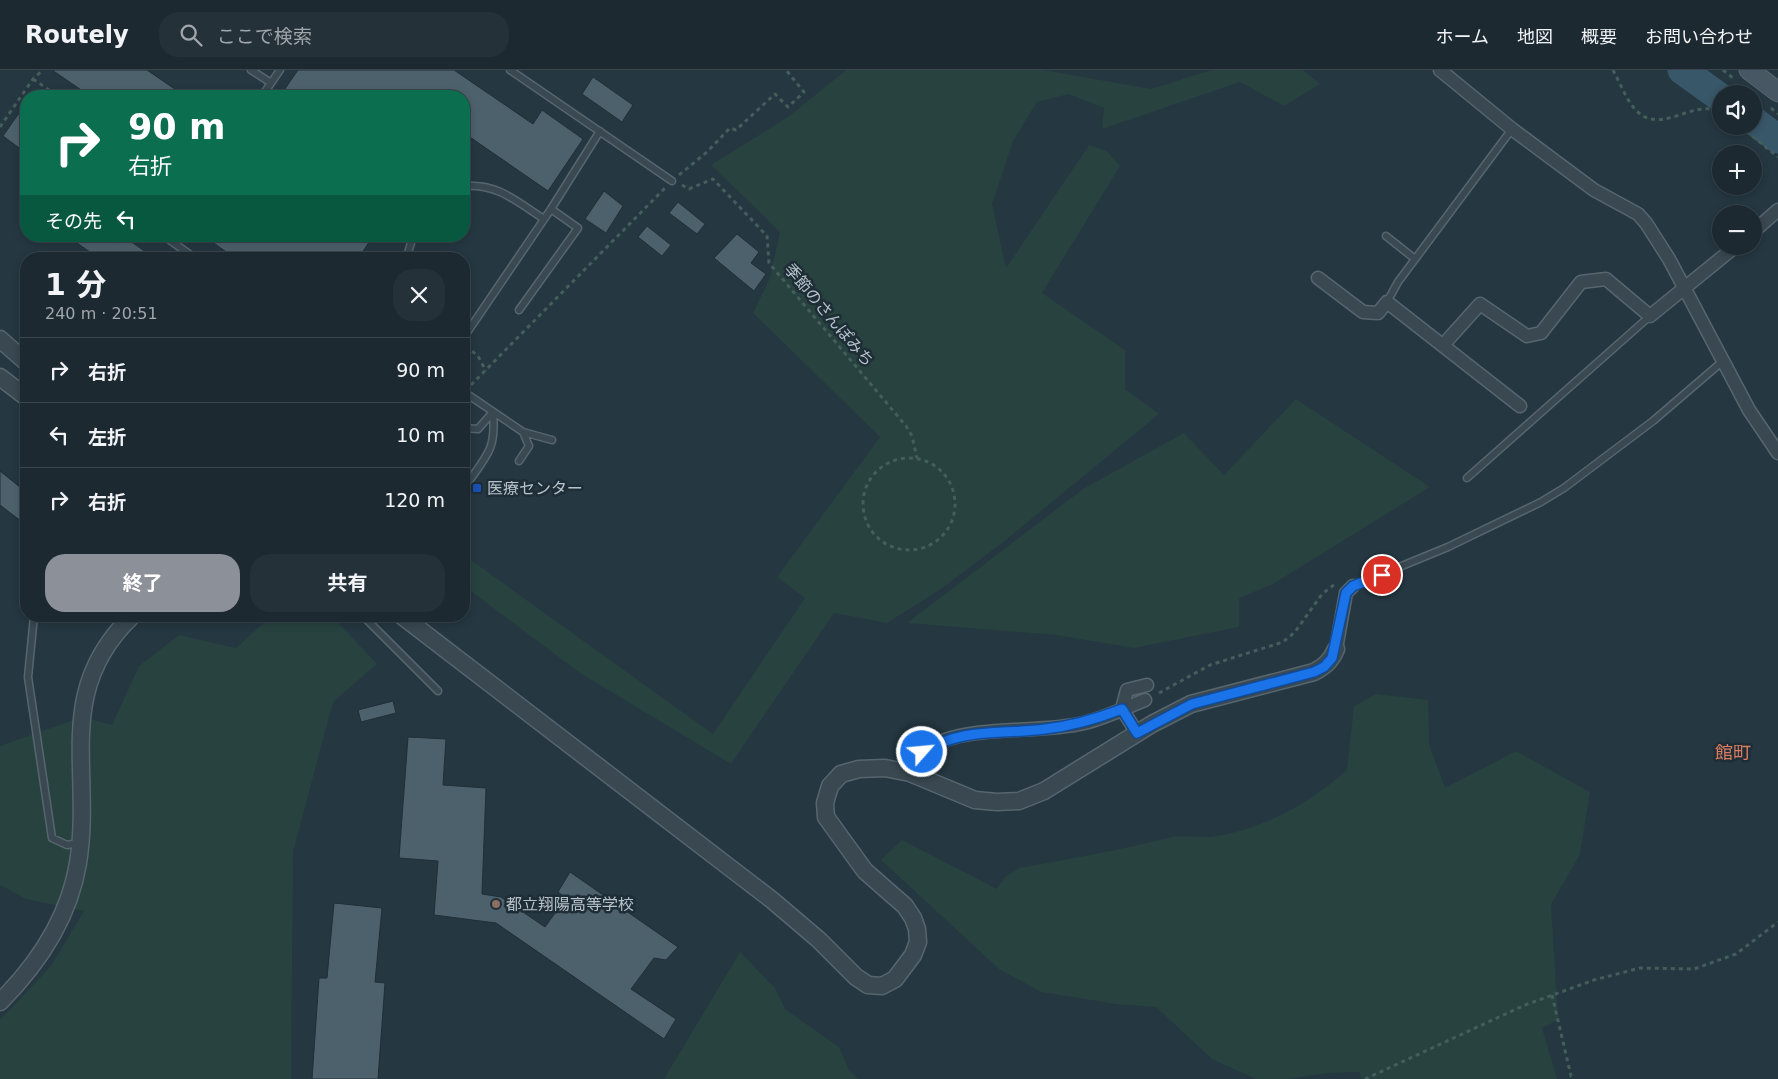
<!DOCTYPE html>
<html lang="ja">
<head>
<meta charset="utf-8">
<style>
	:root { --surface:#1c2931; --page:#253139; --text:#f1f3f6; --muted:#a0a6ab; --line:#3a454d; --accent:#8c9099 }
	body { margin:0; font-family:"DejaVu Sans","Noto Sans JP",sans-serif; background:var(--page); color:var(--text); height:100vh; display:flex; flex-direction:column; font-size:19px; white-space:nowrap }
	* { box-sizing:border-box; margin:0 }
	p { font-size:16px; color:var(--muted) }
	.icon { flex:none; width:28px; height:28px; fill:none; stroke:currentColor; stroke-width:2; stroke-linecap:round; stroke-linejoin:round }
	.map { position:relative; flex:1; overflow:hidden }
	.side { position:absolute; left:20px; top:182px; width:450px; height:370px; display:flex; flex-direction:column; background:var(--surface); border-radius:20px; box-shadow:0 2px 8px #0003,0 0 0 1px var(--line) }
	.side>* { flex:none }
	.banner { position:absolute; left:20px; top:20px; width:450px; height:152px; border-radius:20px; box-shadow:0 2px 8px #0003,0 0 0 1px var(--line); background:#0b6e4f; color:#fff; overflow:hidden }
	.controls { position:absolute; left:1712px; top:15px; display:grid; gap:10px }
	.controls a { display:grid; place-items:center; width:50px; height:50px; border-radius:50%; background:var(--surface); box-shadow:0 2px 8px #0003,0 0 0 1px var(--line); font-size:25px }
	.pin { position:absolute; display:grid; place-items:center; width:42px; height:42px; color:#fff; margin:-21px; border:2px solid #fff; border-radius:50%; box-shadow:0 1px 5px #0007 }
	.me { position:absolute; width:55px; margin:-28px; rotate:63deg; stroke-linejoin:round; filter:drop-shadow(0 0 4px #0008) }
	.turn { display:flex; align-items:center; gap:18px; height:105px; padding:0 25px; font-size:22px }
	.turn .icon { width:65px; height:65px; stroke-width:2.5 }
	.turn b { display:block; font-size:35px; line-height:42px }
	.then { display:flex; align-items:center; height:48px; padding:0 25px; background:#0003; gap:10px; font-size:19px }
	.round { display:grid; place-items:center; flex:none; width:52px; height:52px; border-radius:20px; background:var(--page) }
	.headline { display:flex; align-items:center; justify-content:space-between; height:85px; padding:0 25px }
	h1 { font-size:30px; font-weight:700; line-height:38px }
	.button { display:flex; gap:10px; margin-top:auto; padding:10px 25px }
	.button a { flex:1; height:58px; border-radius:20px; background:var(--accent); color:#fff; font-size:20px; font-weight:700; line-height:58px; text-align:center }
	.button a+a { background:var(--page); color:var(--text) }
	ul { padding:0; list-style:none }
	li { display:flex; align-items:center; gap:15px; height:65px; padding:0 25px; border-top:1px solid var(--line) }
	li div { flex:1 }
	li b { display:block; font-size:19px }
	li em { font-style:normal }
	header { display:flex; align-items:center; gap:30px; box-sizing:border-box; height:70px; padding:0 25px; background:var(--surface); border-bottom:1px solid var(--line) }
	header strong { font-size:24px }
	nav { display:flex; gap:28px; margin-inline-start:auto; font-size:18px }
	.search { width:350px; height:45px; background:var(--page); display:flex; align-items:center; gap:12px; box-sizing:border-box; padding:0 18px; border-radius:20px; color:var(--muted); font-size:19px }
	.map>svg:first-child { display:block }
	.green { fill:#27423f }
	.lines { fill:none; stroke-linecap:round; stroke-linejoin:round }
	.river { stroke:#385769; stroke-width:29 }
	.building { fill:#4d616c; stroke:#202f38 }
	.service-casing { stroke:#57666e; stroke-width:9 }
	.minor-casing { stroke:#57666e; stroke-width:15 }
	.tertiary-casing { stroke:#57666e; stroke-width:19 }
	.secondary-casing { stroke:#57666e; stroke-width:21 }
	.path { stroke:#455e5b; stroke-width:3; stroke-dasharray:4 4; stroke-linecap:butt }
	.service { stroke:#394851; stroke-width:6 }
	.minor { stroke:#394851; stroke-width:12 }
	.tertiary { stroke:#394851; stroke-width:16 }
	.secondary { stroke:#475864; stroke-width:19 }
	.route-casing { stroke:#114b97; stroke-width:12 }
	.route { stroke:#1a73e8; stroke-width:9 }
	.transit-dot { fill:#1a4fb4; stroke:#1e2d36; stroke-width:2 }
	.education-dot { fill:#8d6e63; stroke:#1e2d36; stroke-width:2 }
	.labels { text-anchor:middle; dominant-baseline:central; stroke-width:5; stroke-linejoin:round; paint-order:stroke }
	.street-label { font-size:16px; fill:#b6c3cb; stroke:#1e2d36 }
	.poi-label { font-size:16px; fill:#b6c3cb; stroke:#1e2d36; text-anchor:start }
	.neighbourhood-label { font-size:18px; fill:#d97c62; stroke:#1e2d36 }
</style>
</head>
<body>
<header>
<strong>Routely</strong>
<div class="search"><svg class="icon" aria-label="search" viewBox="0 0 24 24"><circle cx="10" cy="10" r="6"/><path d="M15 15l6 6"/></svg>ここで検索</div>
<nav><a>ホーム</a><a>地図</a><a>概要</a><a>お問い合わせ</a></nav>
</header>
<div class="map">
<svg width="1778" height="1009" viewBox="0 0 1778 1009">
	<rect width="100%" height="100%" fill="#253741"/>
	<path class="green" d="M846,0H1044L1151,19L1211,0H1303L1320,14L1284,36L1240,12L1102,59L1104,38L1069,24L1037,32L1013,71L992,134L1006,198L1089,75L1107,81L1120,96L1042,223L1125,280V319L1159,344L1006,470L941,519L887,553L834,543L731,694L580,603L464,516V485L713,664L805,528L777,507L880,367L753,243L770,208L780,162L711,95L788,47Z
		M1296,329L1430,417L1273,514L1239,528V557L1134,578L1057,565L907,553L1083,419L1184,363L1224,405Z
		M271,546H332L377,594L333,632L293,782L291,1009H0V950L51,896L84,841L26,829L0,815V676L82,647L112,655L139,596L179,565L236,578Z
		M1376,624L1428,630L1429,674L1445,718L1516,681L1590,722L1580,784L1551,835L1558,950L1542,958L1557,1009H1362L1359,1002L1327,1003L1287,1009H1256L1212,989L1156,937L1116,934L1041,922L999,899L881,790L902,770L997,819L1005,807L1019,798C1069,789 1119,780 1168,768C1184,764 1201,769 1217,766C1268,757 1309,733 1347,700L1354,636Z
		M740,882L775,918L785,939L839,977L849,1000L858,1009H664Z"/>
	<g class="lines">
		<path class="river" d="M1682,0L1721,28
			M1754,51L1778,69"/>
	</g>
	<path class="building" d="M52,0H147L185,26H90Z
		M298,0H454L533,54L542,40L583,69L548,121L464,63V26H280Z
		M593,7L633,35L622,52L582,24Z
		M26,33V83L3,66Z
		M604,121L623,136L606,163L585,149Z
		M678,132L705,154L697,164L669,143Z
		M647,156L671,175L662,186L638,167Z
		M737,164L759,182L751,193L766,204L754,221L714,188Z
		M67,166H106L115,173L120,166H123L156,189H100Z
		M204,166H373L358,189H236Z
		M0,401L26,422V455L0,435Z
		M393,631L396,643L361,652L358,640Z
		M408,667L446,669L443,715L486,718L482,824L501,827L545,857L566,828L558,822L570,802L678,877L666,890L654,888L631,919L676,949L664,969L496,853L434,845L438,791L399,788Z
		M334,833L382,838L375,912L385,913L378,1009H312L319,908H327Z"/>
	<g class="lines">
		<g class="service-casing">
			<path id="service" d="M251,0L271,13
				M510,0L672,111
				M262,26L280,0
				M464,116C498,113 517,132 544,149
				M168,166L167,168L196,189
				M1386,166L1415,189
				M409,189L408,183L413,166
				M1387,232L1398,212L1512,59
				M519,240L578,158L551,139
				M464,267L551,139L600,61
				M464,322L523,362L552,370
				M464,358L478,359L493,342
				M519,391L529,376L523,362
				M1467,408L1650,246
				M464,414L469,411C489,383 496,377 493,342
				M1353,516L1448,477L1541,432L1564,418L1653,351L1723,291
				M34,546L28,607L52,768L67,775L78,773
				M363,546L438,621"/>
		</g>
		<g class="minor-casing">
			<path id="minor" d="M1440,0L1512,59L1594,120L1638,144L1646,153L1669,189L1749,340L1778,383
				M1754,161L1778,140
				M1318,208L1363,242L1378,243L1387,232L1520,336
				M1444,274L1480,234L1527,266L1541,263L1581,212L1606,209L1650,246L1736,176
				M1336,579L1346,523L1353,516
				M1137,663L1122,639L1127,620L1147,615
				M910,703C913,696 916,688 921,683C957,652 1038,665 1084,653C1105,648 1125,638 1145,630"/>
		</g>
		<g class="tertiary-casing">
			<path id="tertiary" d="M0,269L26,292
				M0,307L26,327
				M402,546L772,830L819,870L856,907L868,915L882,916L895,909L913,885L918,872L917,859L913,848L905,836L865,801L826,747L825,733L830,716L841,704L859,699L885,698L910,703L975,730L997,732L1019,731L1044,721L1152,654L1191,634L1314,602C1325,596 1331,591 1336,579
				M0,932C39,893 69,848 78,793C93,700 53,622 132,546"/>
		</g>
		<g class="secondary-casing">
			<path id="secondary" d="M1749,0L1778,22"/>
		</g>
		<path class="path" d="M1613,0C1619,11 1624,24 1631,34C1657,72 1690,27 1721,42
			M1723,0L1733,8
			M33,9L58,26
			M1771,38L1778,44
			M1740,56L1778,87
			M0,57L33,9L43,0
			M679,105L707,82L730,58L736,60L775,24L788,37L804,22L786,0
			M682,115L689,119L713,109L767,166L769,193L906,356L912,366L917,388
			M466,276L478,286L486,301
			M471,315L665,118
			M863 434a46 46 0 1 1 92 0a46 46 0 1 1-92 0Z
			M1159,623L1210,595L1283,572L1295,562L1322,524L1335,514
			M1552,925L1571,1006L1575,1009
			M1365,1009L1525,935L1594,910L1640,898L1694,899L1736,884L1778,852"/>
		<use href="#service" class="service"/>
		<use href="#minor" class="minor"/>
		<use href="#tertiary" class="tertiary"/>
		<use href="#secondary" class="secondary"/>
	</g>
	<g class="lines">
		<g class="route-casing">
			<path id="route" d="M922,682C965,657 998,665 1045,659C1072,656 1096,649 1122,639L1137,663L1192,634L1314,602L1324,597L1332,588L1346,523L1353,516L1382,505"/>
		</g>
		<use href="#route" class="route"/>
	</g>
	<rect class="transit-dot" x="472" y="413" width="10" height="10" rx="2.5"/>
	<circle class="education-dot" cx="496" cy="834" r="5"/>
	<g class="labels">
		<g class="street-label">
			<text transform="translate(829 245) rotate(50)">季節のさんぽみち</text>
		</g>
		<g class="poi-label">
			<text x="487" y="418">医療センター</text>
			<text x="506" y="834">都立翔陽高等学校</text>
		</g>
		<g class="neighbourhood-label">
			<text x="1733" y="682">館町</text>
		</g>
	</g>
</svg>
<div class="controls">
<a><svg class="icon" aria-label="sound" viewBox="0 0 24 24"><path d="M4 9h4l5-4v14l-5-4H4zM17 9q2 3 0 6"/></svg></a>
<a>+</a>
<a>−</a>
</div>
<div class="pin" style="left:1382px;top:505px;background:#d93025"><svg class="icon" aria-label="arrive" viewBox="0 0 24 24"><path d="M6 21V4h12l-3 4 3 4H6"/></svg></div>
<svg class="me" style="left:922px;top:682px" viewBox="-20 -20 40 40"><circle r="17" fill="#1a73e8" stroke="#fff" stroke-width="3"/><path d="M0-11L8 9 0 5-8 9z" fill="#fff"/></svg>
<div class="banner">
<div class="turn"><svg class="icon" aria-label="right" viewBox="0 0 24 24"><path d="M7 20v-9h11M14 6l5 5-5 5"/></svg><div><b>90 m</b>右折</div></div>
<div class="then">その先<svg class="icon" aria-label="left" viewBox="0 0 24 24"><path d="M17 20v-9H6M10 6l-5 5 5 5"/></svg></div>
</div>
<section class="side">
<div class="headline"><div><h1>1 分</h1><p>240 m · 20:51</p></div><a class="round"><svg class="icon" aria-label="close" viewBox="0 0 24 24"><path d="M6 6l12 12M18 6L6 18"/></svg></a></div>
<ul>
<li><svg class="icon" aria-label="right" viewBox="0 0 24 24"><path d="M7 20v-9h11M14 6l5 5-5 5"/></svg><div><b>右折</b></div><em>90 m</em></li>
<li><svg class="icon" aria-label="left" viewBox="0 0 24 24"><path d="M17 20v-9H6M10 6l-5 5 5 5"/></svg><div><b>左折</b></div><em>10 m</em></li>
<li><svg class="icon" aria-label="right" viewBox="0 0 24 24"><path d="M7 20v-9h11M14 6l5 5-5 5"/></svg><div><b>右折</b></div><em>120 m</em></li>
</ul>
<div class="button"><a>終了</a><a>共有</a></div>
</section>
</div>
</body>
</html>
